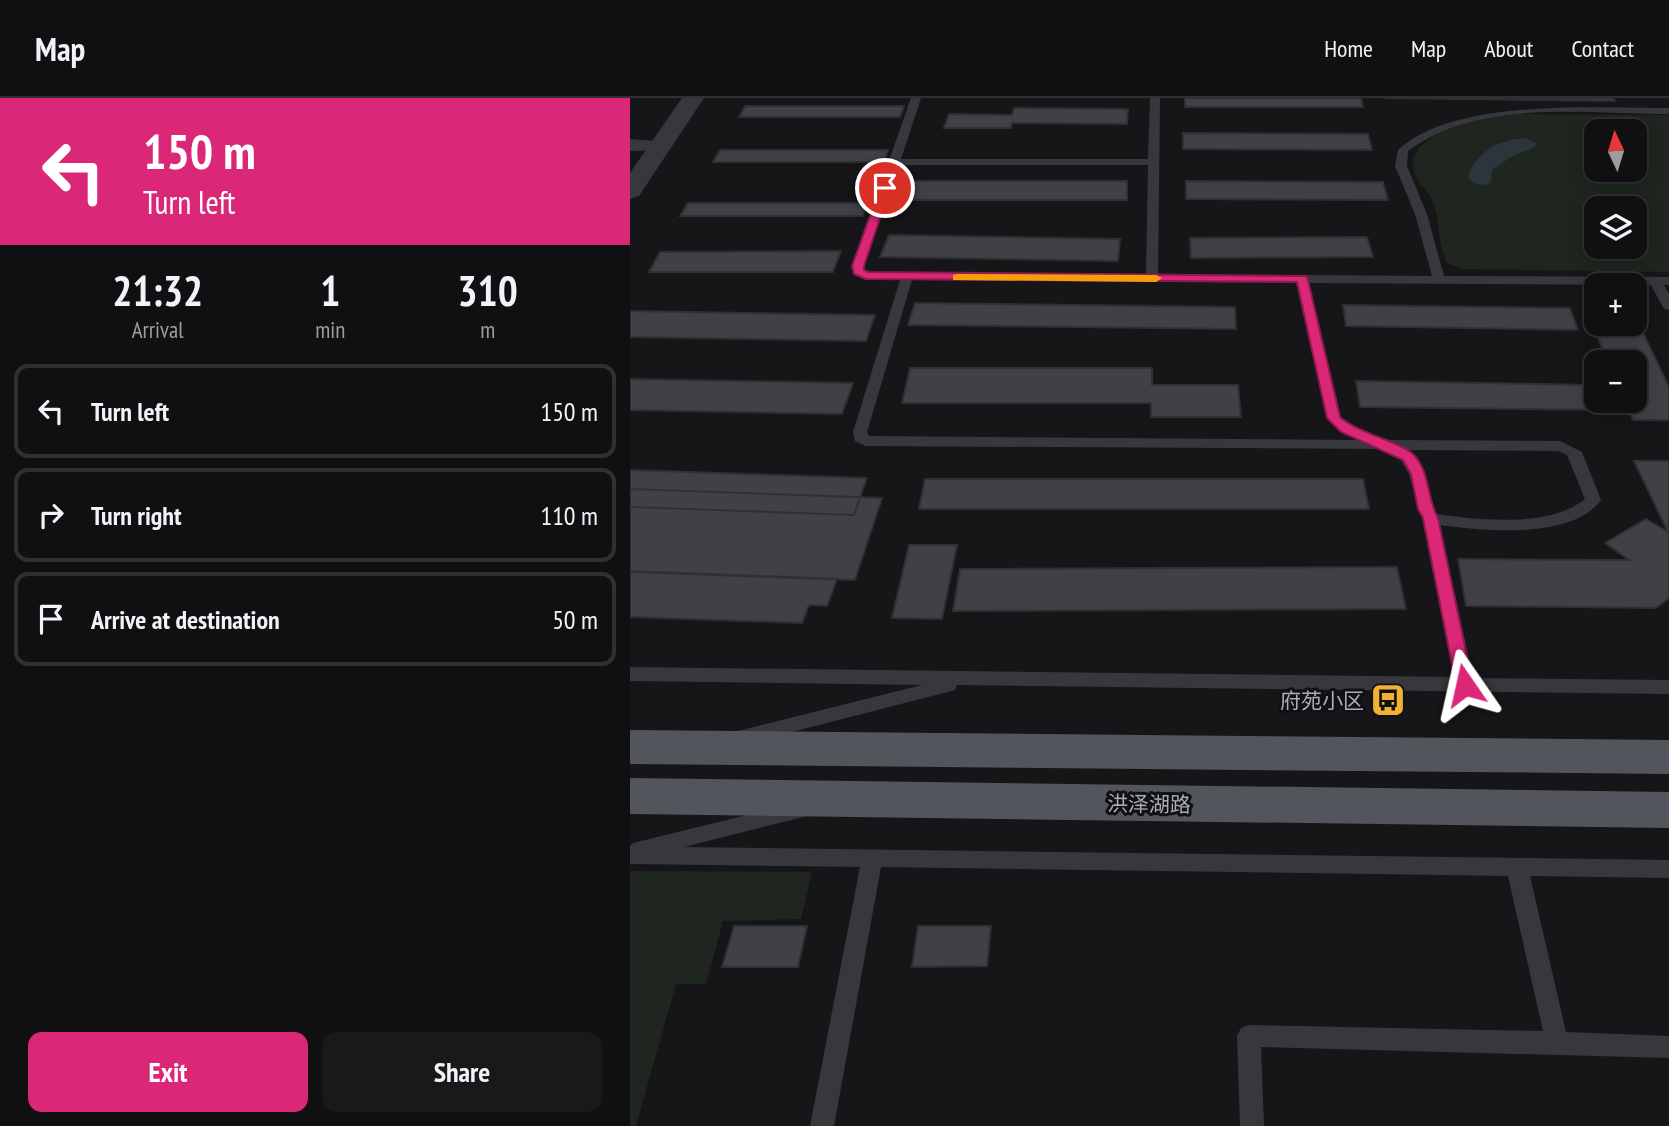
<!DOCTYPE html>
<html lang="en">
<head>
<meta charset="utf-8">
<style>
	:root { --surface:#101012; --page:#19191b; --text:#f1f3f6; --muted:#9c9d9f; --line:#303032; --accent:#db2777 }
	body { margin:0; font-family:"PT Sans Narrow","Noto Sans SC",sans-serif; background:var(--page); color:var(--text); height:100vh; display:flex; flex-direction:column; font-size:26px; white-space:nowrap }
	* { box-sizing:border-box; margin:0 }
	p { font-size:23px; color:var(--muted) }
	.icon { flex:none; width:38px; height:38px; fill:none; stroke:currentColor; stroke-width:2; stroke-linecap:round; stroke-linejoin:round }
	.map { position:relative; flex:1; overflow:hidden }
	.panel { display:flex; flex-direction:column; background:var(--surface); width:630px }
	.panel>* { flex:none }
	.banner { background:#db2777; color:#fff; overflow:hidden }
	.needle { width:46px; rotate:356deg }
	.tools { position:absolute; left:954px; top:21px; display:grid; gap:14px }
	.tools a { display:grid; place-items:center; width:63px; height:63px; border-radius:14px; background:var(--surface); box-shadow:0 4px 18px #0003,0 0 0 2px var(--line); font-size:35px }
	.pin { position:absolute; display:grid; place-items:center; width:60px; height:60px; color:#fff; margin:-30px; border:4px solid #fff; border-radius:50%; box-shadow:0 2px 7px #0007 }
	.me { position:absolute; width:77px; margin:-38px; rotate:349deg; stroke-linejoin:round; filter:drop-shadow(0 0 5px #0008) }
	.turn { display:flex; align-items:center; gap:24px; height:147px; padding:0 28px; font-size:32px }
	.turn .icon { width:91px; height:91px; stroke-width:2.5 }
	.turn b { display:block; font-size:49px; line-height:60px }
	.eta { display:flex; justify-content:space-evenly; align-items:center; height:119px; text-align:center }
	.eta b { font-size:42px; font-weight:700; line-height:49px }
	.action { display:flex; gap:14px; margin-top:auto; padding:14px 28px }
	.action a { flex:1; height:80px; border-radius:14px; background:var(--accent); color:#fff; font-size:28px; font-weight:700; line-height:80px; text-align:center }
	.action a+a { background:var(--page); color:var(--text) }
	ul { padding:0; list-style:none }
	li { display:flex; align-items:center; gap:21px; height:94px; margin:0 14px 10px; padding:0 14px; border:4px solid var(--line); border-radius:14px }
	li div { flex:1 }
	li b { display:block; font-size:26px }
	li em { font-style:normal }
	header { display:flex; align-items:center; gap:42px; box-sizing:border-box; height:98px; padding:0 35px; background:var(--surface); border-bottom:2px solid var(--line) }
	header strong { font-size:33px }
	nav { display:flex; gap:38px; margin-inline-start:auto; font-size:24px }
	main { display:flex; flex:1; min-height:0 }
	.map>svg:first-child { display:block }
	.green { fill:#1e261f; fill-rule:evenodd }
	.water { fill:#2c353c }
	.building { fill:#404145; stroke:#303034; stroke-width:2 }
	.lines { fill:none; stroke-linecap:round; stroke-linejoin:round }
	.service { fill:#37383d; fill-rule:evenodd }
	.minor { fill:#37383d; fill-rule:evenodd }
	.tertiary { fill:#37383d; fill-rule:evenodd }
	.primary { fill:#53555c; fill-rule:evenodd }
	.route { fill:#db2777; stroke:#8e194d; stroke-width:2 }
	.slow { fill:#f59e0b }
	.labels { text-anchor:middle; dominant-baseline:central; stroke-width:6; stroke-linejoin:round; paint-order:stroke }
	.poi-label { font-size:21px; fill:#a8adb8; stroke:#111113; text-anchor:end }
	.street-label { font-size:21px; fill:#a8adb8; stroke:#111113 }
</style>
</head>
<body>
<header>
<strong>Map</strong>
<nav><a>Home</a><a>Map</a><a>About</a><a>Contact</a></nav>
</header>
<main>
<section class="panel">
<div class="banner">
<div class="turn"><svg class="icon" aria-label="left" viewBox="0 0 24 24"><path d="M17 20v-9H6M10 6l-5 5 5 5"/></svg><div><b>150 m</b>Turn left</div></div>
</div>
<div class="eta">
<div><b>21:32</b><p>Arrival</p></div>
<div><b>1</b><p>min</p></div>
<div><b>310</b><p>m</p></div>
</div>
<ul>
<li><svg class="icon" aria-label="left" viewBox="0 0 24 24"><path d="M17 20v-9H6M10 6l-5 5 5 5"/></svg><div><b>Turn left</b></div><em>150 m</em></li>
<li><svg class="icon" aria-label="right" viewBox="0 0 24 24"><path d="M7 20v-9h11M14 6l5 5-5 5"/></svg><div><b>Turn right</b></div><em>110 m</em></li>
<li><svg class="icon" aria-label="arrive" viewBox="0 0 24 24"><path d="M6 21V4h12l-3 4 3 4H6"/></svg><div><b>Arrive at destination</b></div><em>50 m</em></li>
</ul>
<div class="action"><a>Exit</a><a>Share</a></div>
</section>
<div class="map">
<svg width="1039" height="1028" viewBox="0 0 1039 1028">
	<rect width="100%" height="100%" fill="#161618"/>
	<path class="green" d="M874,16L1039,17V174L833,171L817,165C807,145 811,122 802,102C797,92 784,81 783,70C780,34 849,22 874,16ZM966,33H1004V72H966ZM966,110H1004V149H966Z
		M0,773L182,774L171,821L93,823L76,886H46L6,1028H0Z"/>
	<path class="water" d="M895,40L906,45L905,49L881,59L862,72L861,84C854,90 843,86 838,79C846,53 869,42 895,40Z"/>
	<path class="building" d="M555,0H731L733,9H555Z
		M983,0L985,3L755,0Z
		M115,8H274L270,19H109Z
		M384,10L498,11L497,26L382,25L381,30H314L319,16L382,17Z
		M553,35L738,36L742,52L553,51Z
		M90,52H258L254,64H83Z
		M280,83H497V102H275Z
		M556,83L753,84L758,102L556,101Z
		M58,105H237L233,118H50Z
		M259,137L490,141L488,163L250,159Z
		M737,139L743,159L561,160L560,140Z
		M211,153L203,174H19L30,154Z
		M285,205L605,209L606,231L278,227Z
		M713,207L940,210L948,232L716,228Z
		M0,213L245,217L236,243L0,239Z
		M962,226H1009L1039,289V322H1003L995,303H1004V264H978Z
		M280,270H522V287H608L611,319H521V305H272Z
		M0,281L223,285L212,316L0,312Z
		M726,283L966,287V303H978L982,312L730,309Z
		M1004,363H1039V500L1026,510L836,508L828,461L999,462L975,445L1016,421L1038,434Z
		M0,372L237,380L224,417L0,409Z
		M295,381H733L739,411H289Z
		M0,391L252,400L225,482L0,474Z
		M279,447H327L312,521L262,520Z
		M767,469L776,511L323,513L330,471Z
		M0,473L207,481L197,508L179,507L172,525L0,519Z
		M104,828H177L168,869H92Z
		M288,828H361L357,868L282,869Z"/>
	<g class="lines">
		<path class="service" d="M281,0H291L271,61H518L520,0H530L528,176L802,178L785,116L765,68L768,52C824,0 963,10 1039,10V16C954,16 850,0 778,53L777,68L797,116L814,178L1039,179V187H1034L1039,196V212L1034,211L1021,187L679,185L711,319L729,332L760,342L930,343L952,354L971,402C942,442 853,433 810,427L843,580L1039,582V596L327,587L325,592L318,594L111,647L104,644L101,639L104,634L292,587L0,583V569L824,579L792,420L779,376L769,359L756,351L236,348L225,343L223,334L270,182H236L224,177L222,168ZM268,67H518L516,176L238,174L234,172V168ZM282,182L666,185L697,320L711,334L729,342L239,338L237,334ZM778,352L928,353L937,357L955,401C920,430 849,422 806,416L792,369Z
			M170,704L177,706L180,712L177,718L54,749L1039,762V780L900,778L936,934L1039,938V960L631,949L634,1028H610L607,938L611,930L619,927L913,933L878,778L251,769L204,1028H180L230,769L0,766V748L3,745Z"/>
		<path class="minor" d="M0,41L39,44L42,48L39,52L0,53Z"/>
		<path class="tertiary" d="M52,0H74L9,98L0,101V75Z"/>
		<path class="primary" d="M0,632L1039,642V676L0,666Z
			M0,680L1039,694V730L0,716Z"/>
	</g>
	<path class="route" d="M255,87L260,90L234,168V172L238,174L677,178L710,319C729,336 772,344 784,357C800,374 797,401 808,420L843,587L841,591L835,593L826,587L793,420L788,411L781,376L773,362L711,334L697,320L667,184L236,181L224,176L222,168L250,90Z"/>
	<path class="slow" d="M327,176L526,177L532,180L526,184L323,182V177Z"/>
	<defs>
		<g id="bus-square" transform="scale(1.75)"><rect x="-9" y="-9" width="18" height="18" rx="4" fill="#f2b134" stroke="#111113"/><path d="M-5-6H5V4H4V6H2V4H-2V6H-4V4H-5ZM-3.5-4V0h7V-4ZM-3.5 1.2v1.5H-2V1.2ZM2 1.2v1.5H3.5V1.2Z" fill="#111"/></g>
	</defs>
	<g fill-rule="evenodd">
		<use href="#bus-square" x="758" y="602"/>
	</g>
	<g class="labels">
		<g class="poi-label">
			<text x="734" y="602">府苑小区</text>
		</g>
		<g class="street-label">
			<text transform="translate(519 706) rotate(1)">洪泽湖路</text>
		</g>
	</g>
</svg>
<div class="tools">
<a><svg class="needle" viewBox="-14 -14 28 28"><path d="M0-13l5 13h-10z" fill="#e53935"/><path d="M0 13l5-13h-10z" fill="#9c9d9f"/></svg></a>
<a><svg class="icon" aria-label="layers" viewBox="0 0 24 24"><path d="M12 4l9 5-9 5-9-5zM3 14l9 5 9-5"/></svg></a>
<a>+</a>
<a>−</a>
</div>
<div class="pin" style="left:255px;top:90px;background:#d93025"><svg class="icon" aria-label="arrive" viewBox="0 0 24 24"><path d="M6 21V4h12l-3 4 3 4H6"/></svg></div>
<svg class="me" style="left:835px;top:587px" viewBox="-20 -20 40 40"><path d="M0-17L14 15 0 8-14 15z" fill="#db2777" stroke="#fff" stroke-width="4"/></svg>
</div>
</main>
</body>
</html>
